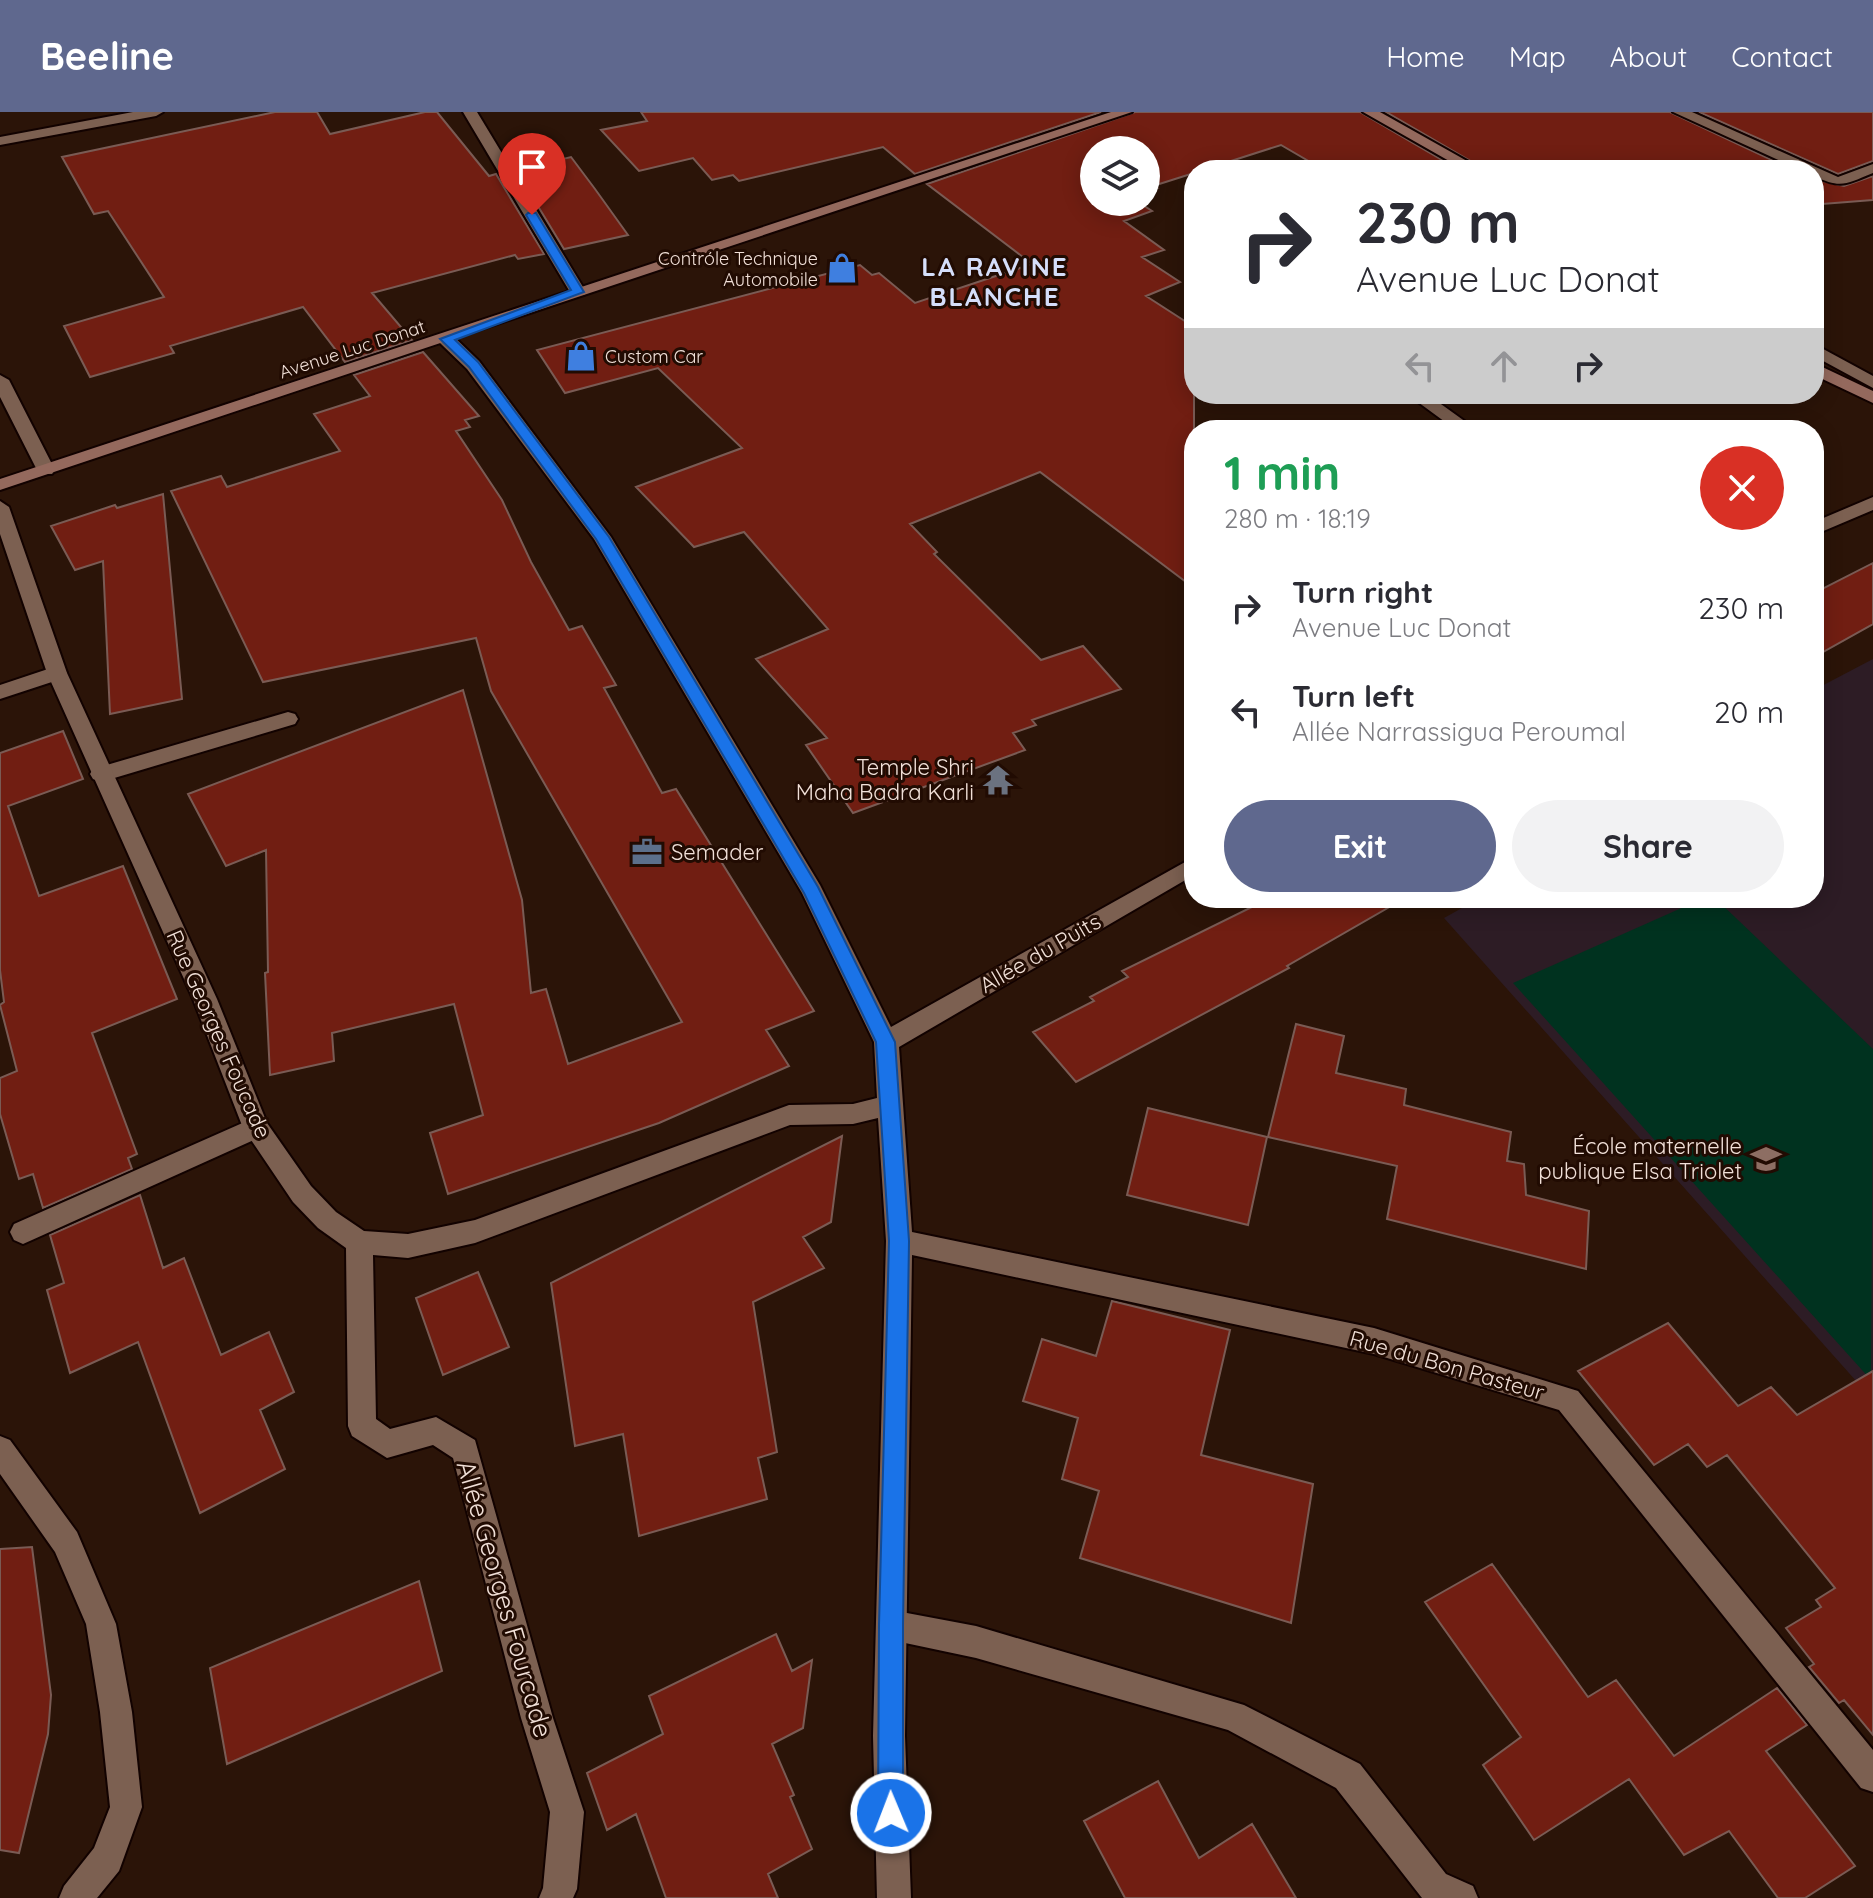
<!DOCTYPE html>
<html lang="en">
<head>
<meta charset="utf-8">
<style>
	:root { --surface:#fff; --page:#f2f2f3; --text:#2b2b33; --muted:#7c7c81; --accent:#5f688e }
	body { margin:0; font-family:Quicksand,sans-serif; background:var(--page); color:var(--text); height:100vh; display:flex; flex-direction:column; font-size:30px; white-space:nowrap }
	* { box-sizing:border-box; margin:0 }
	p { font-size:26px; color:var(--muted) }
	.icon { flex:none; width:44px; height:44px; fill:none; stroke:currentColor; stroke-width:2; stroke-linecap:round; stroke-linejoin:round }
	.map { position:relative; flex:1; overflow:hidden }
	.panel { position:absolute; left:1184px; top:308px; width:640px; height:488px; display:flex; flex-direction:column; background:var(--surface); border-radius:32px; box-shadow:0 4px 20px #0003 }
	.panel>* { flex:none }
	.banner { position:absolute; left:1184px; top:48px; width:640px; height:244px; border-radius:32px; box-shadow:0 4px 20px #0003; background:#fff; color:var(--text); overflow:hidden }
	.buttons { position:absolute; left:1080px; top:24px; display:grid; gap:16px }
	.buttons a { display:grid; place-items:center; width:80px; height:80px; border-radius:50%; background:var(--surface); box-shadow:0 4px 20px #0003; font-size:40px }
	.pin { position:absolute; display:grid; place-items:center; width:68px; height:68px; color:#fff; margin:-82px -34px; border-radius:50% 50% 50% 0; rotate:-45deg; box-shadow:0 0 8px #0007 }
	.pin .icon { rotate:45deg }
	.me { position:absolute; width:88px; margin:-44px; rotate:359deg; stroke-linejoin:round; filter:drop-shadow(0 0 6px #0008) }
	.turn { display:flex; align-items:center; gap:28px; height:168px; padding:0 40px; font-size:36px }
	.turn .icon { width:104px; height:104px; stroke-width:2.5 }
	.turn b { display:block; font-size:56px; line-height:68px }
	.lanes { display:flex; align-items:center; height:76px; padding:0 40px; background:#0003; justify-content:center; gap:40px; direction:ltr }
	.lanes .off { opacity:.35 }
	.round { display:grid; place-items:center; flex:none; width:84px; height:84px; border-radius:42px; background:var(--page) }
	.summary { display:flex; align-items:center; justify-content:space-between; height:136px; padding:0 40px }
	h1 { font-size:48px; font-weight:700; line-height:60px; color:#1e9e55 }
	.primary-button { display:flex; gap:16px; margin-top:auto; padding:16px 40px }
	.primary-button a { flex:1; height:92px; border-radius:48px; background:var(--accent); color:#fff; font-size:32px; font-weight:700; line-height:92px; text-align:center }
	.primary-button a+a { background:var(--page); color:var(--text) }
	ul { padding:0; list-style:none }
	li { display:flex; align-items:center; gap:24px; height:104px; padding:0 40px }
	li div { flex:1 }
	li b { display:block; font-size:30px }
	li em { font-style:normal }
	header { display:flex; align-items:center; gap:48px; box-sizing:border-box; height:112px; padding:0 40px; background:var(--accent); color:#fff }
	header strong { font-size:38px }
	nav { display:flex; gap:44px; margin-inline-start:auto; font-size:28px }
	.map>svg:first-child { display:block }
	.industrial { fill:#2d1c25 }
	.green { fill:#00321f }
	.building { fill:#711e12; stroke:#7a5b54; stroke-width:2 }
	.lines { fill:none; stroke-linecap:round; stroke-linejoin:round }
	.lane-casing { stroke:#120200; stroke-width:4 }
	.street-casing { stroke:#120200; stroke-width:4 }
	.secondary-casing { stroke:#120200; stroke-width:4 }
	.lane { fill:#7c6051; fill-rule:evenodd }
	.street { fill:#7c6051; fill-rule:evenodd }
	.secondary { fill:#94695d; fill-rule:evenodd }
	.route { fill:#1a73e8; stroke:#114b97; stroke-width:2 }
	.labels { text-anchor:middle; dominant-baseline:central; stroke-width:6; stroke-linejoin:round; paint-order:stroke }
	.far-poi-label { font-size:18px; fill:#f1e0d8; stroke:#210b02; text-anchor:end }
	.far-street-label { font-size:18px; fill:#f1e0d8; stroke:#210b02 }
	.poi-label { font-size:22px; fill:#f1e0d8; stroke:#210b02; text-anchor:end }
	.street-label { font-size:22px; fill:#f1e0d8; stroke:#210b02 }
	.far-district-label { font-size:26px; font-weight:bold; letter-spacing:2px; fill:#d5defa; stroke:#210b02 }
	.near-street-label { font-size:26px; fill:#f1e0d8; stroke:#210b02 }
</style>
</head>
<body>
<header>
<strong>Beeline</strong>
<nav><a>Home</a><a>Map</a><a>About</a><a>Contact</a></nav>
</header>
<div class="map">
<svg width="1873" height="1786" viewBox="0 0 1873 1786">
	<rect width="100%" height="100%" fill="#2b1408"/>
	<path class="industrial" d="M1873,547V1288L1444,806L1480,786H1814V578Z"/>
	<path class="green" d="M1704,786H1715L1873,937L1871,1268L1513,871Z"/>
	<path class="building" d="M275,0H317L330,22L425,0H437L489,64L496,62L544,142L518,147L515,143L372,181L412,228L345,250L303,195L170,234L174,241L90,265L64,214L164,185L108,99L94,102L62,45Z
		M641,0H1101L915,62L883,35L739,69L733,63L712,68L693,46L639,59L601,18L647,9Z
		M1135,0H1360L1459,58H1324L1281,33L1203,58H1194V61L1153,74L1157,76L1146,80V38H1094V90H1138L1152,99L1124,109L1164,138L1142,145L1180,170L1146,184L1194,215V476L1040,360L910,412L937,440L934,442L1041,548L1083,534L1121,577L1032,608L1036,613L1013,621L1025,638L853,701L806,633L827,626L756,547L828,517L744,420L694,435L636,375L742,336L658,256L565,281L537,238L860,153L872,163L879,161L915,191L1032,152L927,72Z
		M1386,0H1670L1793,58H1486Z
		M1699,0H1873V49L1838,62Z
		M571,45L595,77L628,123L564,137L516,58Z
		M1873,64V88L1822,92L1814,89V67L1844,74Z
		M423,240L479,304L465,308L470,315L456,319L502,388L531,450L569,518L582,514L616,573L604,576L662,681L676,677L814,899L766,918L789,954L659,1011L448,1082L430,1021L483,1003L454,892L332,921L334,949L270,963L265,861L268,860L266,738L226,754L188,682L463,578L522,788L531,881L546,877L568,952L682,910L491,579L476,526L263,570L171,379L221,364L227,375L340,339L314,302L370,284L354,263Z
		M163,382L182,587L110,602L103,449L75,458L51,414L115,393L117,396Z
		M1873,451V512L1814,545V481Z
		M63,619L83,667L8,694L39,784L123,754L177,887L92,921L137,1042L128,1046L132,1057L43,1096L33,1062L19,1067L0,1002V966L17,959L0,893L4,890L0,858V641Z
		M1270,786H1405L1287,854L1289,856L1076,970L1033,920L1094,889L1090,885L1128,865L1122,859Z
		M1296,912L1344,924L1336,961L1406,977L1404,993L1511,1020L1507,1049L1524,1052L1526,1083L1589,1099L1586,1157L1387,1107L1397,1054L1268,1025Z
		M1148,996L1267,1025L1248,1113L1127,1083Z
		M842,1024L831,1110L803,1125L824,1156L753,1190L777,1340L758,1346L767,1387L639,1424L623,1322L575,1334L551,1171Z
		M140,1083L163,1156L184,1146L221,1243L269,1220L294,1280L260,1298L285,1357L200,1401L138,1230L70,1261L47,1178L64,1171L50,1123Z
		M478,1160L509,1235L443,1263L416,1186Z
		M1112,1189L1230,1218L1201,1343L1313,1372L1291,1511L1080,1446L1099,1379L1062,1367L1078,1306L1023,1289L1042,1227L1096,1244Z
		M1668,1211L1738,1294L1771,1275L1797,1303L1873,1259V1623L1844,1588L1839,1591L1809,1555L1814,1552L1786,1516L1821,1495L1816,1488L1835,1476L1727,1343L1707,1355L1688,1332L1654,1353L1578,1259Z
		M32,1435L51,1583L48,1622L19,1741L0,1738V1437Z
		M1492,1452L1588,1585L1616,1568L1674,1644L1777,1576L1807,1613L1766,1639L1855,1754L1805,1786H1778L1729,1719L1684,1743L1629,1667L1534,1728L1483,1653L1521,1625L1425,1490Z
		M419,1469L442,1559L227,1652L210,1556Z
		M776,1522L792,1559L812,1548L803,1616L772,1632L794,1683L790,1685L812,1737L768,1762L778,1786H666L636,1702L607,1718L587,1661L663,1622L649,1584Z
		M1158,1669L1199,1746L1252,1712L1296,1786H1125L1084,1709Z"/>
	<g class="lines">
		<g class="lane-casing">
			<path id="lane" d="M133,0H163L156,4L0,33V25Z
				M1673,0H1692L1838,65L1873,52V61C1846,72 1841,77 1814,64V58H1800Z
				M0,263L9,268L55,358L52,362H40L37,358L0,285Z
				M57,554L67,561L64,566L0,587V573Z
				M288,600L295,602L298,607L295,612L101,670L93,667L90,662L93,657Z
				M256,1005L265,1009L269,1016L265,1023L32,1128L23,1132L14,1128L10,1120L14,1112Z
				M0,1324L10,1328L77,1420L116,1512L132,1600L142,1695L119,1759L97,1786H59L64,1774L94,1736L110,1695L100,1600L86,1512L55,1440L0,1362Z
				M891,1498L976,1514L1244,1593L1360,1652L1446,1762L1473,1774L1478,1786H1422L1336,1676L1228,1618L976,1546L891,1528L880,1524L876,1513L880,1502Z"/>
		</g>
		<g class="street-casing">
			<path id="street" d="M463,0H477L586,180L584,183H572L570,180Z
				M446,222L452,223L479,249L611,425L820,773L891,915L1194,745V763L899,935L912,1120L1374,1216L1578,1279L1873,1638V1680L1861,1676L1559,1298L1374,1242L912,1143L905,1624L911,1786H877L873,1624L886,1129L878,1006L853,1012L790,1013L475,1131L408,1146L373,1143L376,1307L390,1317L436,1305L475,1328L553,1606L584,1700L577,1777L573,1786H539L543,1776L550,1700L521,1606L453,1346L433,1333L387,1346L352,1324L348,1314L346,1136L318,1116L293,1090L243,1016L193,887L47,561L0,422V389L9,395L67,561L217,887L267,1011L311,1074L336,1100L364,1119L408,1122L475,1108L789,993L853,992L877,986L874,930L802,781L594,427L467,257L440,231L438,227L440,223Z
				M1814,232L1873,264V276L1814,244Z
				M1407,282H1427L1477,318H1456Z
				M1873,385V398L1814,423V410Z"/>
		</g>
		<g class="secondary-casing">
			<path id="secondary" d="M1111,0H1132L0,378V367Z
				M1363,0H1380L1483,58H1465Z
				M1814,251L1873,279V291L1814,263Z"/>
		</g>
		<use href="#lane" class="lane"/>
		<use href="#street" class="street"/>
		<use href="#secondary" class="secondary"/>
	</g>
	<path class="route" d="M528,101H536L584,180L455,228L478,250L609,425L818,775L895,930L909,1129L903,1513V1701L900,1709L891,1713L882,1709L878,1701L879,1513L889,1129L876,930L804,781L596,427L469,255L440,227L571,178L526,103Z"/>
	<defs>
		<g id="shop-bare" transform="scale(2.4)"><path d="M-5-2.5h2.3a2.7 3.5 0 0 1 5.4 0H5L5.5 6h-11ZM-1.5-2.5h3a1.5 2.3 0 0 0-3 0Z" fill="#3f7fe0" stroke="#210b02" stroke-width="2.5" paint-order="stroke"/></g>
		<g id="temple-bare" transform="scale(2.4)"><path d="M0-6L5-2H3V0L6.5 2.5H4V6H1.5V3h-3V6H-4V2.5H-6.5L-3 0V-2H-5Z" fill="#6b7280" stroke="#210b02" stroke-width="2.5" paint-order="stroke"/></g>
		<g id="office-bare" transform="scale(2.4)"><path d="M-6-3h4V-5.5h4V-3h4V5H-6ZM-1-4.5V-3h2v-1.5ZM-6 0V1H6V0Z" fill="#5c6f8a" stroke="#210b02" stroke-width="2.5" paint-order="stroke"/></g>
		<g id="school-bare" transform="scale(2.4)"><path d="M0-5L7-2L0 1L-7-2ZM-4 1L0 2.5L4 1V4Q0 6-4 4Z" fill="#8d6e63" stroke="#210b02" stroke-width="2.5" paint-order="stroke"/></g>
	</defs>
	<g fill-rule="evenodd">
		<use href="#shop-bare" x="842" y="156"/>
		<use href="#shop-bare" x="581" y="244"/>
		<use href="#temple-bare" x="998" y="668"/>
		<use href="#office-bare" x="647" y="740"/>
		<use href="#school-bare" x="1766" y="1047"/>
	</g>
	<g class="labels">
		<g class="far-poi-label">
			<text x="818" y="146">Contróle Technique<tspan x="818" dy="21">Automobile</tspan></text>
			<text x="605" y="244" text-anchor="start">Custom Car</text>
		</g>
		<g class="far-street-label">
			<text transform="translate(352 237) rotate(-18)">Avenue Luc Donat</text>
		</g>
		<g class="poi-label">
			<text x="974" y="655">Temple Shri<tspan x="974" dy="25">Maha Badra Karli</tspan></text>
			<text x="671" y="740" text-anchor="start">Semader</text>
			<text x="1742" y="1034">École maternelle<tspan x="1742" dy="25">publique Elsa Triolet</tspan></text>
		</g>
		<g class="street-label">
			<text transform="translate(1040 841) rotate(-30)">Allée du Puits</text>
			<text transform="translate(219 922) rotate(66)">Rue Georges Foucade</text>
			<text transform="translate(1447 1253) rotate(16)">Rue du Bon Pasteur</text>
		</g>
		<g class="far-district-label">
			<text x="995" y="154">LA RAVINE<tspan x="995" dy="30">BLANCHE</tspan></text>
		</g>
		<g class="near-street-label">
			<text transform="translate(505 1487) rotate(74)">Allée Georges Fourcade</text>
		</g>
	</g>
</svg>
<div class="buttons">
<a><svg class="icon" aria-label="layers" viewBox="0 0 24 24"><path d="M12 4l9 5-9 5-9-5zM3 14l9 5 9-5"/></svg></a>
</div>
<div class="pin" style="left:532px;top:103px;background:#d93025"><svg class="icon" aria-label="arrive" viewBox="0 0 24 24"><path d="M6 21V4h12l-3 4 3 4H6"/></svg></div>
<svg class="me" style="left:891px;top:1701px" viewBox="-20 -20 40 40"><circle r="17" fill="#1a73e8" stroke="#fff" stroke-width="3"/><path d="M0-11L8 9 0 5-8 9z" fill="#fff"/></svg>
<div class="banner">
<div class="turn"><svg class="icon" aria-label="right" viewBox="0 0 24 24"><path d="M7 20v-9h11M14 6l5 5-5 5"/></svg><div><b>230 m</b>Avenue Luc Donat</div></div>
<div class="lanes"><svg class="icon off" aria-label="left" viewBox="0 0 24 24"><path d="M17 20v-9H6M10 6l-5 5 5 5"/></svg><svg class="icon off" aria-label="ahead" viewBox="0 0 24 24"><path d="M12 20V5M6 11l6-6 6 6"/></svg><svg class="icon" aria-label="right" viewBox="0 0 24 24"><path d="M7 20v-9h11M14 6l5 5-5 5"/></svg></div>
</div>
<section class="panel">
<div class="summary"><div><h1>1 min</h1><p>280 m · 18:19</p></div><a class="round" style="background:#d93025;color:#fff"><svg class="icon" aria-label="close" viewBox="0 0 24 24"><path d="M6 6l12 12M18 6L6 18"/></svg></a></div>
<ul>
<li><svg class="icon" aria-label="right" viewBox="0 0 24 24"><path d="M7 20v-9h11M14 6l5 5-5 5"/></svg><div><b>Turn right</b><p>Avenue Luc Donat</p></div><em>230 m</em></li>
<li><svg class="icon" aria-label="left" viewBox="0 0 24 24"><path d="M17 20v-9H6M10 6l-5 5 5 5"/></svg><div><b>Turn left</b><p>Allée Narrassigua Peroumal</p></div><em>20 m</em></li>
</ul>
<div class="primary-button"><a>Exit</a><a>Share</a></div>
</section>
</div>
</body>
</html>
